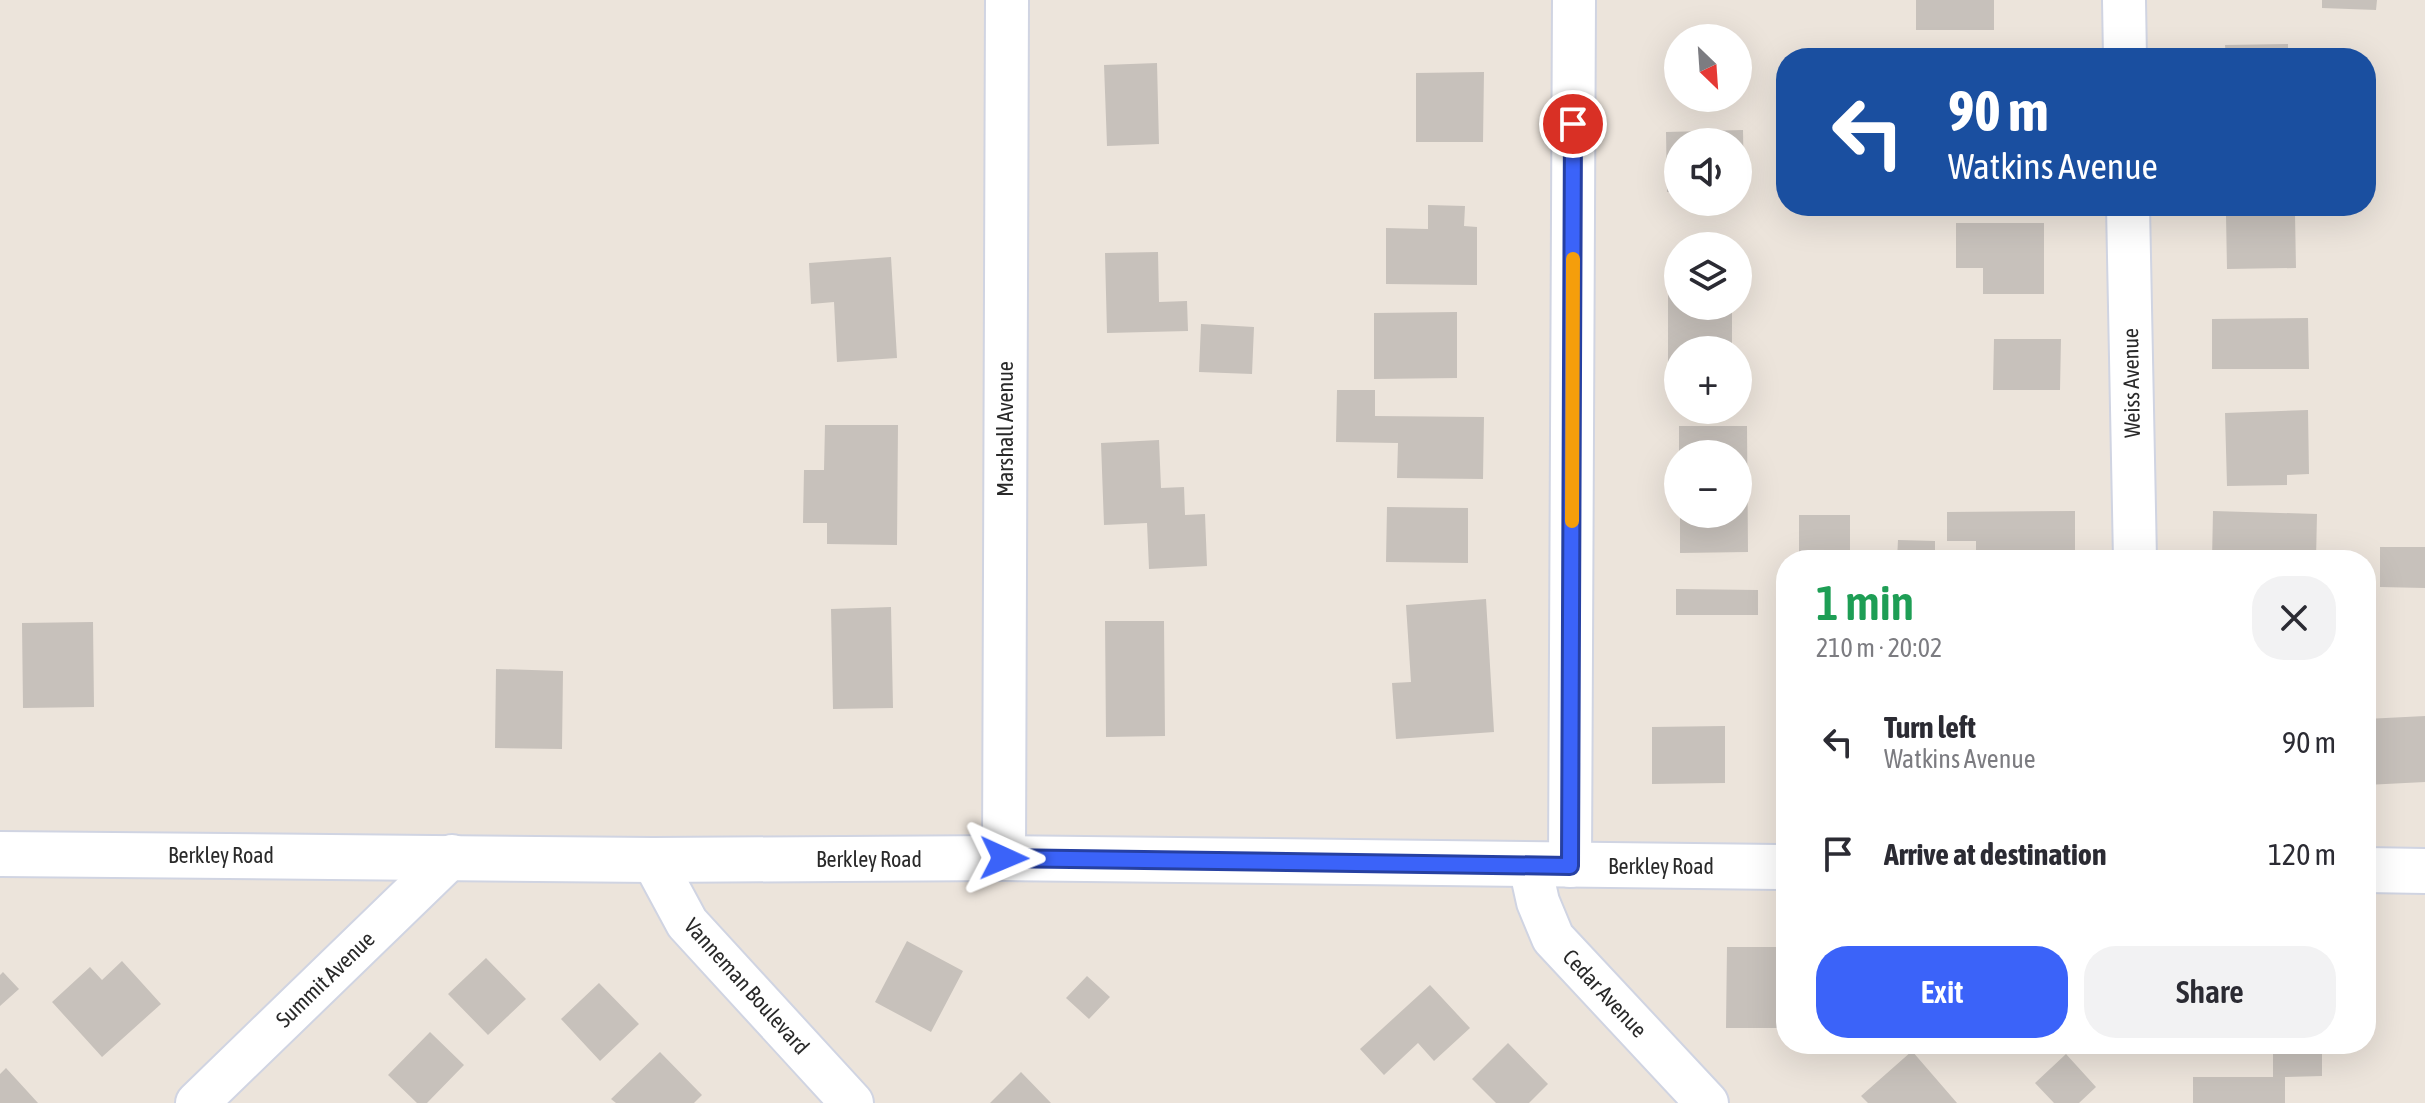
<!DOCTYPE html>
<html lang="en">
<head>
<meta charset="utf-8">
<style>
	:root { --surface:#fff; --page:#f2f2f3; --text:#2b2b33; --muted:#7c7c81; --accent:#3b63f9 }
	body { margin:0; font-family:"Asap Condensed",sans-serif; background:var(--page); color:var(--text); height:100vh; display:flex; flex-direction:column; font-size:30px; white-space:nowrap }
	* { box-sizing:border-box; margin:0 }
	p { font-size:26px; color:var(--muted) }
	.icon { flex:none; width:44px; height:44px; fill:none; stroke:currentColor; stroke-width:2; stroke-linecap:round; stroke-linejoin:round }
	.map { position:relative; flex:1; overflow:hidden }
	.panel { position:absolute; left:1776px; top:550px; width:600px; height:504px; display:flex; flex-direction:column; background:var(--surface); border-radius:32px; box-shadow:0 8px 32px #0002 }
	.panel>* { flex:none }
	.hud { position:absolute; left:1776px; top:48px; width:600px; height:168px; border-radius:32px; box-shadow:0 8px 32px #0002; background:#1a4fa0; color:#fff; overflow:hidden }
	.needle { width:52px; rotate:155deg }
	.controls { position:absolute; left:1664px; top:24px; display:grid; gap:16px }
	.controls a { display:grid; place-items:center; width:88px; height:88px; border-radius:50%; background:var(--surface); box-shadow:0 8px 32px #0002; font-size:40px }
	.pin { position:absolute; display:grid; place-items:center; width:68px; height:68px; color:#fff; margin:-34px; border:4px solid #fff; border-radius:50%; box-shadow:0 2px 8px #0007 }
	.me { position:absolute; width:88px; margin:-44px; rotate:91deg; stroke-linejoin:round; filter:drop-shadow(0 0 6px #0008) }
	.turn { display:flex; align-items:center; gap:28px; height:168px; padding:0 40px; font-size:36px }
	.turn .icon { width:104px; height:104px; stroke-width:2.5 }
	.turn b { display:block; font-size:56px; line-height:68px }
	.round { display:grid; place-items:center; flex:none; width:84px; height:84px; border-radius:32px; background:var(--page) }
	.summary { display:flex; align-items:center; justify-content:space-between; height:136px; padding:0 40px }
	h1 { font-size:48px; font-weight:600; line-height:60px; color:#1e9e55 }
	.primary-button { display:flex; gap:16px; margin-top:auto; padding:16px 40px }
	.primary-button a { flex:1; height:92px; border-radius:32px; background:var(--accent); color:#fff; font-size:32px; font-weight:600; line-height:92px; text-align:center }
	.primary-button a+a { background:var(--page); color:var(--text) }
	ul { padding:0; list-style:none }
	li { display:flex; align-items:center; gap:24px; height:112px; padding:0 40px }
	li div { flex:1 }
	li b { display:block; font-size:30px }
	li em { font-style:normal }
	.map>svg:first-child { display:block }
	.building { fill:#c7c1bb }
	.lines { fill:none; stroke-linecap:round; stroke-linejoin:round }
	.minor-casing { stroke:#d0d4e2; stroke-width:46 }
	.secondary-casing { stroke:#d0d4e2; stroke-width:48 }
	.minor { stroke:#fff; stroke-width:42 }
	.secondary { stroke:#fff; stroke-width:44 }
	.route-casing { stroke:#2640a2; stroke-width:20 }
	.route { stroke:#3b63f9; stroke-width:14 }
	.slow { stroke:#f59e0b; stroke-width:14 }
	.labels { text-anchor:middle; dominant-baseline:central; stroke-width:6; stroke-linejoin:round; paint-order:stroke }
	.street-label { font-size:22px; fill:#292929; stroke:#fff }
</style>
</head>
<body>
<div class="map">
<svg width="2425" height="1103" viewBox="0 0 2425 1103">
	<rect width="100%" height="100%" fill="#ece4db"/>
	<path class="building" d="M1916,0H1994V30H1916Z
		M2322,0H2377L2376,10L2322,8Z
		M2288,44V58H2226L2225,45Z
		M1157,63L1159,144L1107,146L1104,65Z
		M1484,72L1483,142H1416V73Z
		M1743,130L1744,191H1738V142H1678V192H1667L1666,132Z
		M1428,205L1465,206L1464,226L1477,227V285L1386,284V228L1428,229Z
		M2295,214L2296,268L2227,269L2226,215Z
		M1956,223H2044V294H1983V268H1956Z
		M1158,252L1159,302L1187,301L1188,331L1107,333L1105,253Z
		M891,257L897,358L837,362L834,302L811,304L809,263Z
		M1668,292H1678V306H1732V350H1678V383H1668Z
		M1457,312V378L1374,379V313Z
		M2308,318L2309,369H2212V319Z
		M1201,324L1254,327L1252,374L1199,372Z
		M1994,339H2061L2060,390H1993Z
		M1337,390H1375V416L1484,417L1483,479L1397,478L1398,443L1336,442Z
		M2308,410L2309,474L2287,475V485L2227,486L2225,413Z
		M825,425H898L897,545L827,544V523H803L804,470H824Z
		M1679,426H1747L1748,552L1680,553V514H1738V454H1679Z
		M1159,440L1161,488L1184,487L1185,515L1205,514L1207,566L1149,569L1147,523L1104,525L1101,443Z
		M1387,507L1468,508V563L1386,562Z
		M2075,511V560H1976V541H1947V512Z
		M2213,511L2317,514L2316,560H2212Z
		M1799,515H1850V560H1799Z
		M1898,540L1935,541V560H1897Z
		M2380,547H2425V588L2380,587Z
		M1676,589L1758,590V615H1676Z
		M1486,599L1494,732L1396,739L1392,683L1411,682L1406,605Z
		M891,607L893,708L833,709L831,609Z
		M1105,621H1164L1165,736L1106,737Z
		M93,622L94,707L23,708L22,623Z
		M496,669L563,671L562,749L495,748Z
		M2425,716V782L2366,785V719Z
		M1725,726V783L1652,784V727Z
		M907,941L963,971L931,1032L875,1002Z
		M1727,947H1786V1028H1726Z
		M486,958L526,999L488,1035L448,994Z
		M122,961L161,1004L102,1057L52,1002L90,967L102,980Z
		M3,972L19,989L0,1006V975Z
		M1087,976L1110,997L1089,1019L1066,998Z
		M599,983L639,1024L600,1061L561,1019Z
		M1430,985L1470,1028L1434,1061L1418,1043L1384,1075L1360,1049Z
		M430,1032L464,1065L427,1103H417L388,1075Z
		M1508,1043L1548,1084L1529,1103H1496L1472,1079Z
		M2273,1044H2322V1076L2285,1077V1103H2193V1077H2273Z
		M1912,1051L1957,1103H1868L1861,1096Z
		M660,1052L702,1095L694,1103H616L611,1099Z
		M2066,1054L2096,1087L2079,1103H2054L2035,1083Z
		M6,1068L38,1103H0V1074Z
		M1021,1072L1051,1103H990Z"/>
	<g class="lines">
		<g class="minor-casing">
			<path id="minor" d="M2124,0L2125,58
				M2128,206L2135,560
				M1004,858L1007,0
				M653,860L687,923L852,1103
				M1530,866L1538,902L1553,938L1707,1103
				M1570,866L1574,0
				M197,1103L452,856"/>
		</g>
		<g class="secondary-casing">
			<path id="secondary" d="M0,854L653,860L1004,858L1786,867
				M2366,870L2425,871"/>
		</g>
		<use href="#minor" class="minor"/>
		<use href="#secondary" class="secondary"/>
	</g>
	<g class="lines">
		<g class="route-casing">
			<path id="route" d="M1004,858L1570,866L1573,124"/>
		</g>
		<use href="#route" class="route"/>
		<path class="slow" d="M1572,521L1573,259"/>
	</g>
	<g class="labels">
		<g class="street-label">
			<text transform="translate(2131 383) rotate(-91)">Weiss Avenue</text>
			<text transform="translate(1005 429) rotate(-90)">Marshall Avenue</text>
			<text x="221" y="855">Berkley Road</text>
			<text x="869" y="859">Berkley Road</text>
			<text x="1661" y="866">Berkley Road</text>
			<text transform="translate(325 979) rotate(-44)">Summit Avenue</text>
			<text transform="translate(747 986) rotate(48)">Vanneman Boulevard</text>
			<text transform="translate(1605 993) rotate(47)">Cedar Avenue</text>
		</g>
	</g>
</svg>
<div class="controls">
<a><svg class="needle" viewBox="-14 -14 28 28"><path d="M0-13l5 13h-10z" fill="#e53935"/><path d="M0 13l5-13h-10z" fill="#7c7c81"/></svg></a>
<a><svg class="icon" aria-label="sound" viewBox="0 0 24 24"><path d="M4 9h4l5-4v14l-5-4H4zM17 9q2 3 0 6"/></svg></a>
<a><svg class="icon" aria-label="layers" viewBox="0 0 24 24"><path d="M12 4l9 5-9 5-9-5zM3 14l9 5 9-5"/></svg></a>
<a>+</a>
<a>−</a>
</div>
<div class="pin" style="left:1573px;top:124px;background:#d93025"><svg class="icon" aria-label="arrive" viewBox="0 0 24 24"><path d="M6 21V4h12l-3 4 3 4H6"/></svg></div>
<svg class="me" style="left:1004px;top:858px" viewBox="-20 -20 40 40"><path d="M0-17L14 15 0 8-14 15z" fill="#3b63f9" stroke="#fff" stroke-width="4"/></svg>
<div class="hud">
<div class="turn"><svg class="icon" aria-label="left" viewBox="0 0 24 24"><path d="M17 20v-9H6M10 6l-5 5 5 5"/></svg><div><b>90 m</b>Watkins Avenue</div></div>
</div>
<section class="panel">
<div class="summary"><div><h1>1 min</h1><p>210 m · 20:02</p></div><a class="round"><svg class="icon" aria-label="close" viewBox="0 0 24 24"><path d="M6 6l12 12M18 6L6 18"/></svg></a></div>
<ul>
<li><svg class="icon" aria-label="left" viewBox="0 0 24 24"><path d="M17 20v-9H6M10 6l-5 5 5 5"/></svg><div><b>Turn left</b><p>Watkins Avenue</p></div><em>90 m</em></li>
<li><svg class="icon" aria-label="arrive" viewBox="0 0 24 24"><path d="M6 21V4h12l-3 4 3 4H6"/></svg><div><b>Arrive at destination</b></div><em>120 m</em></li>
</ul>
<div class="primary-button"><a>Exit</a><a>Share</a></div>
</section>
</div>
</body>
</html>
